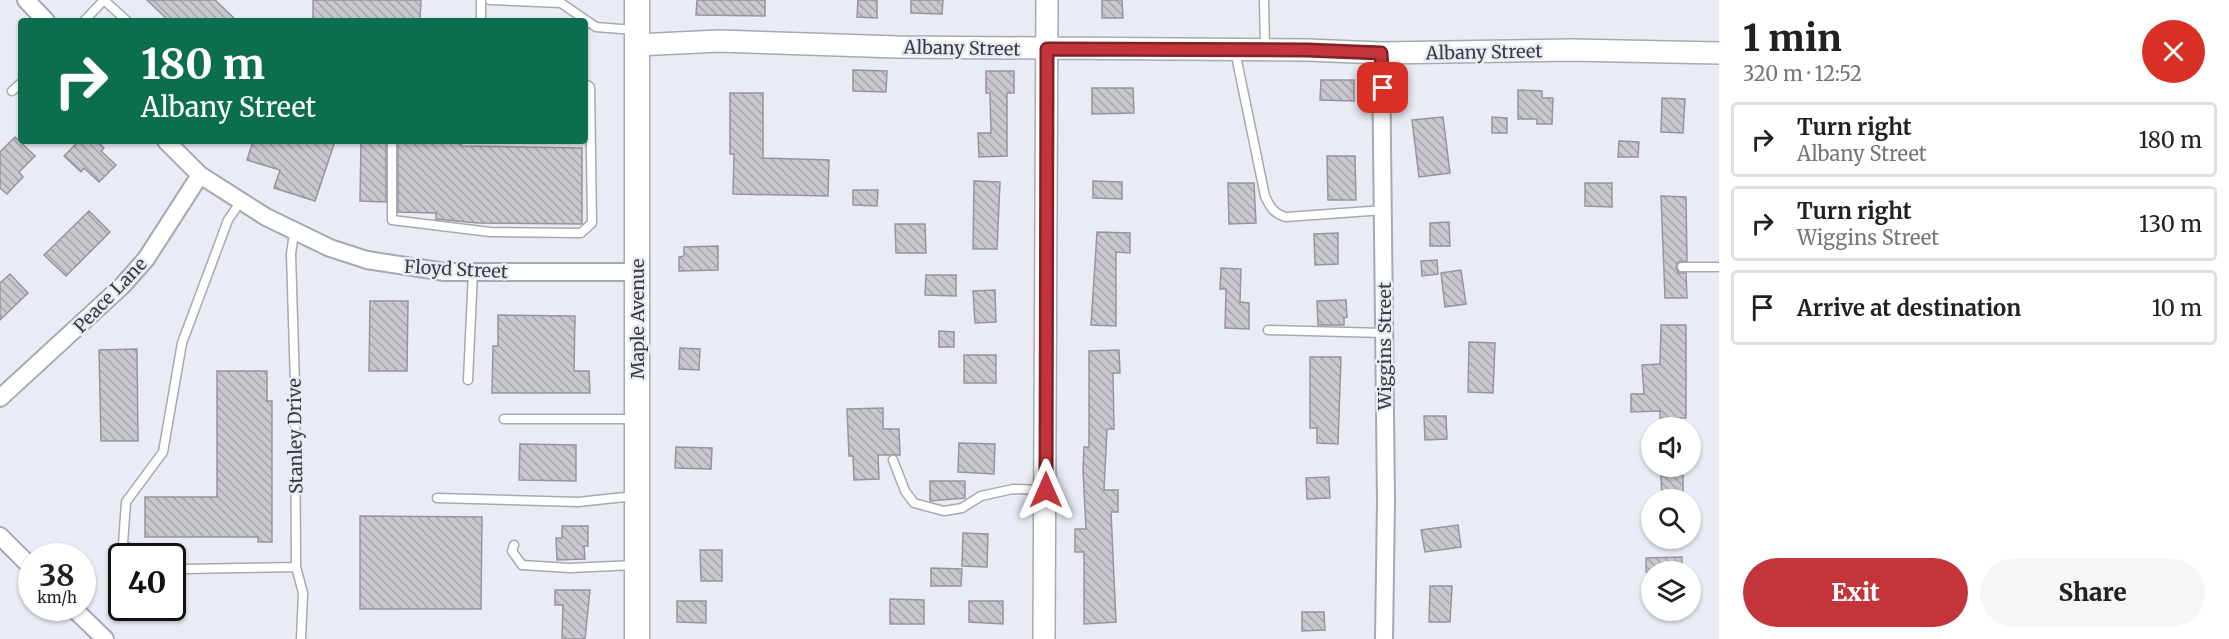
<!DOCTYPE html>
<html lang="en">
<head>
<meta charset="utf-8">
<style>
	:root { --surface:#fff; --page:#f6f6f6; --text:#202124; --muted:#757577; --line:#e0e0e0; --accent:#c3343b }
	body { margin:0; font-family:Merriweather,serif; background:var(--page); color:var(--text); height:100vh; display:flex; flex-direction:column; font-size:22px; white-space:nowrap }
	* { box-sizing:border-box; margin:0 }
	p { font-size:20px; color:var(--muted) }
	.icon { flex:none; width:33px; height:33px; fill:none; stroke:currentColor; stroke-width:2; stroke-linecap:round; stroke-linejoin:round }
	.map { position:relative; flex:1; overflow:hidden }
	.panel { display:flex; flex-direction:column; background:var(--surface); width:510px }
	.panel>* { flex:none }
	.top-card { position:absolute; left:18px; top:18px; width:570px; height:126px; border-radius:6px; box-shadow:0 2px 4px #0004; background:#0b6e4f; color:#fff; overflow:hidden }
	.buttons { position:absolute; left:1641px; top:417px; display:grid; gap:12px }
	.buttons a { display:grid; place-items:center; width:60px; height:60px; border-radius:50%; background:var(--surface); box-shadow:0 2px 4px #0004; font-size:30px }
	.speed { position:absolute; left:18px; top:543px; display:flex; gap:12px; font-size:30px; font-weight:700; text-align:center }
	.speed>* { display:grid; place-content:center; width:78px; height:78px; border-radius:50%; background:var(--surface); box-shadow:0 2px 4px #0004; line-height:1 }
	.speed small { font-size:15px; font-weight:400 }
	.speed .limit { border:3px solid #111; border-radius:9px; background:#fff; color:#111 }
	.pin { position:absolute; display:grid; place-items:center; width:51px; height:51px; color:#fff; margin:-26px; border-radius:12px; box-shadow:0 3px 9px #0006 }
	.me { position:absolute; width:66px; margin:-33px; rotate:0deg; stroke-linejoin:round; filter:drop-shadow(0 0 4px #0008) }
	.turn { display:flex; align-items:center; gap:21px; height:126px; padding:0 24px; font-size:27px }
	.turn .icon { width:78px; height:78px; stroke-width:2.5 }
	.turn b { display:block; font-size:42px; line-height:51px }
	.round { display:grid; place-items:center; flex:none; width:63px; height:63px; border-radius:32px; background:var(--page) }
	.summary { display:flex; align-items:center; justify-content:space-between; height:102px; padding:0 24px }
	h1 { font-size:36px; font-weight:800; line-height:45px }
	.cta { display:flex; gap:12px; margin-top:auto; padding:12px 24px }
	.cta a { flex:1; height:69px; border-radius:36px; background:var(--accent); color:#fff; font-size:24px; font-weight:800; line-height:69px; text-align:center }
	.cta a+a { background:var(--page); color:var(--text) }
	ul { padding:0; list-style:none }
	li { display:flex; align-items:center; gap:18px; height:75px; margin:0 12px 9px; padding:0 12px; border:3px solid var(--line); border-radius:6px }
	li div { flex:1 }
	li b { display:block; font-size:22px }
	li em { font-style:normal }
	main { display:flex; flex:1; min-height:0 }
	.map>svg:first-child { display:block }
	.building { fill:url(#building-back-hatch); stroke:#98949c; stroke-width:1.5 }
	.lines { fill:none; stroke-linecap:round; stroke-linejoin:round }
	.service-casing { stroke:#a7a8b0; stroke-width:11 }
	.minor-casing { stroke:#a7a8b0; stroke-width:20 }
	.tertiary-casing { stroke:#a7a8b0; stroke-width:24 }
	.secondary-casing { stroke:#a7a8b0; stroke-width:27 }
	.service { stroke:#fff; stroke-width:8 }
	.minor { stroke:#fff; stroke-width:16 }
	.tertiary { stroke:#fff; stroke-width:21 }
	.secondary { stroke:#fff; stroke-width:24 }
	.route-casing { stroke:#7f2226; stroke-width:15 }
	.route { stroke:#c3343b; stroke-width:10 }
	.labels { text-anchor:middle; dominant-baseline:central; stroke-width:5; stroke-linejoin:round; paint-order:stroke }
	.street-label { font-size:18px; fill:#3a3b3e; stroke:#eaecf5 }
</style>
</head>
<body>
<main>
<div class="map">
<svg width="1719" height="639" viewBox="0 0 1719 639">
	<defs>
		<pattern id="building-back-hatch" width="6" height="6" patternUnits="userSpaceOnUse" patternTransform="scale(1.5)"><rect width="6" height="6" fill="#cbc7cf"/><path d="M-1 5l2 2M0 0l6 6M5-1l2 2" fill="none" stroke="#a6a3a9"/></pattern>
	</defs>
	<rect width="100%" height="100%" fill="#eaecf5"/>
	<path class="building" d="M147,0H215L237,21H169Z
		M313,0H421L420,21H313Z
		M697,0H765V16L696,15Z
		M858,0H877V18L857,17Z
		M911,0H943L942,14L911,13Z
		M1102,0H1122L1123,18H1102Z
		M853,70L887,71L886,92L853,91Z
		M986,71H1014V93H1007V156L979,157L978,133H991L990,93H986Z
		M1321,80H1354V101L1320,100Z
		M1092,88H1133L1134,113L1092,114Z
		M1518,90L1542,91V98H1553L1552,124H1537V119H1518Z
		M730,93H763V158L829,160L828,196L733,194L734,154H730Z
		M1662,98L1685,99L1683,133L1661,132Z
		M1443,117L1450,173L1419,177L1412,120Z
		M1492,117L1507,118V133H1492Z
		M15,137L35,156L19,172L23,177L7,194L0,188V152Z
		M79,141H97L104,148L101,151L116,165L99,182L84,168L81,172L64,156Z
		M253,141H335L315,201L274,188L280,170L247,160Z
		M361,141H386V202L360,201Z
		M398,141H461V146L582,148V224L478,223L436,219V213L398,212Z
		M1619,141L1639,142L1638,157H1618Z
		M1327,156H1355L1356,200H1328Z
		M974,181L1000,182L997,249H973Z
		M1093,181L1122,182V199L1093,198Z
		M1228,183H1254L1256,223L1229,224Z
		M1585,183H1612V207L1585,206Z
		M853,190H878L877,206L853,205Z
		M1661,196L1686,197L1687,261L1678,262L1676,268L1679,273H1686L1687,298H1665Z
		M89,211L110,232L66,276L44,255Z
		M1449,222L1450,246H1430V223Z
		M895,224H925L926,253H896Z
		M1097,232L1130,233V253L1116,252V326L1091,325Z
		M1338,233V264L1315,265L1314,234Z
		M718,246V270L679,271V257L684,256V247Z
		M1437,260L1438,274L1422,276L1421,261Z
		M1221,268L1241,269L1240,302L1249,303V329L1225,328L1226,289H1220Z
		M1461,270L1466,304L1445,307L1441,273Z
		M10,274L28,293L0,320V283Z
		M926,275H956V296L925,295Z
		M995,290L996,322L975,323L973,291Z
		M1346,300L1347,317L1344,318V325H1318L1317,301Z
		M370,301H408L407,371H369Z
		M498,315L575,316L574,371H589L590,393H492L493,346H498Z
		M1661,325H1686V418H1660V411L1631,412V394H1644L1642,365L1660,364Z
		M939,331L954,332V347H939Z
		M1469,342L1495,343L1493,393L1468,392Z
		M680,348L700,349L699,370L679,369Z
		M137,349L138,441H101L99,350Z
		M1119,350L1120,373H1113L1114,429H1107L1104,490H1118V512H1111L1116,622L1084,624V552H1075V529H1086L1083,471L1084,447H1089V351Z
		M964,355H996V383H964Z
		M1310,357H1341L1338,444L1317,443V428H1310Z
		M217,371H267V401H272V542H258V537H145V497H217Z
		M883,408V429H899L900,455H878L879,479L854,480L853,456H849L847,409Z
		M1424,416H1446L1447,439L1425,440Z
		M959,443L995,444L994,474L958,472Z
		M520,444L576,445V481L519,480Z
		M676,447L712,448L711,469L675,468Z
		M1683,475V500H1662L1661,476Z
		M1329,477L1330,498L1307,499L1306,478Z
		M930,481H965V498L930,501Z
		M360,516L482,517L481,609H360Z
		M1458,525L1461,547L1425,552L1421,530Z
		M562,526H588V546H584L585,559L557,560L556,538H562Z
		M963,533L988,534L987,567L962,566Z
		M700,550H722V581H701Z
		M1682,557V572H1646V558Z
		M931,568L962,569L961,586H931Z
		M1430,586H1452L1450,622H1429Z
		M555,590H590L585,639H562L563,605H555Z
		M890,599L924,600V624H890Z
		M677,601H706V623L677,622Z
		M969,601H1003V624L969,622Z
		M1302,612H1324L1325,630L1302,631Z"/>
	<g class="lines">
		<g class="service-casing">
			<path id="service" d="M490,0L561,3L596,27L634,30
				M1264,0L1265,49
				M84,21L104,0L127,21
				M481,21V0
				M1235,51L1265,196C1270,207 1274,214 1286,217L1384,210
				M12,91L21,83
				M392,141V220L490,232L581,233L592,223L590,87L585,84
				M294,233L291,254L295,384L296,567L303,593L301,639
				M1682,267H1719
				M1268,330L1384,333
				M468,380L473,272
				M504,419H635
				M893,460L905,491L914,503L944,511L962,508L981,496L1013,489L1045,490
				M437,498L578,502L634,496
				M514,545L512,551L522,565L570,568L634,565
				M141,556L123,544L126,502L163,452L182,343L228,220L241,201
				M172,565L185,569L296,567"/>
		</g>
		<g class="minor-casing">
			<path id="minor" d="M26,0L46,21
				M1381,53L1386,501L1384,639
				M166,141L200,175L266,217L330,248L367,260L445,272H637
				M0,398L122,286L146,259L200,175
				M0,536L32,568
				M73,608L105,639"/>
		</g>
		<g class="tertiary-casing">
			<path id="tertiary" d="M637,45L719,41L897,47L1307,50L1381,53L1571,50L1719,53
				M1044,639L1047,0"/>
		</g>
		<g class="secondary-casing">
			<path id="secondary" d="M637,0V639"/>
		</g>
		<use href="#service" class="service"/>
		<use href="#minor" class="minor"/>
		<use href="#tertiary" class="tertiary"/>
		<use href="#secondary" class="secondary"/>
	</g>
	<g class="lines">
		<g class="route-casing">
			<path id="route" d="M1046,490L1047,49L1307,50L1381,53L1383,88"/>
		</g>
		<use href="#route" class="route"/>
	</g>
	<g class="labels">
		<g class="street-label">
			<text transform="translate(962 48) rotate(1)">Albany Street</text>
			<text transform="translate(1484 52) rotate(-1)">Albany Street</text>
			<text transform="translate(456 269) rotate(3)">Floyd Street</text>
			<text transform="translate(110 295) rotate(-46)">Peace Lane</text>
			<text transform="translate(637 319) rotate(-90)">Maple Avenue</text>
			<text transform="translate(1384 346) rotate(-90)">Wiggins Street</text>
			<text transform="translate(295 436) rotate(-91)">Stanley Drive</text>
		</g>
	</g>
</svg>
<div class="buttons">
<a><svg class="icon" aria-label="sound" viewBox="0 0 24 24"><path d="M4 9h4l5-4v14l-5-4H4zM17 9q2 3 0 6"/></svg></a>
<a><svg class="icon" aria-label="search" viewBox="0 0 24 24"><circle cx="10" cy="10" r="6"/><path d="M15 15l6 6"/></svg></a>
<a><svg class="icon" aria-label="layers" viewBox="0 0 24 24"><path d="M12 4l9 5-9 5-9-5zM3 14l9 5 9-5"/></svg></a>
</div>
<div class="speed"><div>38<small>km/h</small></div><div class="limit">40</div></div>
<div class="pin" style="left:1383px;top:88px;background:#d93025"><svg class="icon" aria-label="arrive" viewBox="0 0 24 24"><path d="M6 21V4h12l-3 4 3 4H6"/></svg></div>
<svg class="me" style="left:1046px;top:490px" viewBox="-20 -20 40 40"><path d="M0-17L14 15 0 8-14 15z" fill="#c3343b" stroke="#fff" stroke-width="4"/></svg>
<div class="top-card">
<div class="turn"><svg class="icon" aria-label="right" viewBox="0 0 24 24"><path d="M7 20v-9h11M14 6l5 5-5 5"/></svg><div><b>180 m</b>Albany Street</div></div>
</div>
</div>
<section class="panel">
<div class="summary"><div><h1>1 min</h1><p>320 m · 12:52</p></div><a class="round" style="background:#d93025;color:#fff"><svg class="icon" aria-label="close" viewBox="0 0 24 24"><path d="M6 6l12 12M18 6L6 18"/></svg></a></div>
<ul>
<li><svg class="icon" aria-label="right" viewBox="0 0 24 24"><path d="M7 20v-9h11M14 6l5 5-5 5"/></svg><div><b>Turn right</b><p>Albany Street</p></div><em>180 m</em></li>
<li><svg class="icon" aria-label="right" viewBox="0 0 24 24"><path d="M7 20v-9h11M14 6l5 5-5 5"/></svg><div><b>Turn right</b><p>Wiggins Street</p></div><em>130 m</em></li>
<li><svg class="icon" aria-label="arrive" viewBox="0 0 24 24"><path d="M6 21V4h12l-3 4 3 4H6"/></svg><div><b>Arrive at destination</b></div><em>10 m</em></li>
</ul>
<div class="cta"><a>Exit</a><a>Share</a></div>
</section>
</main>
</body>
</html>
